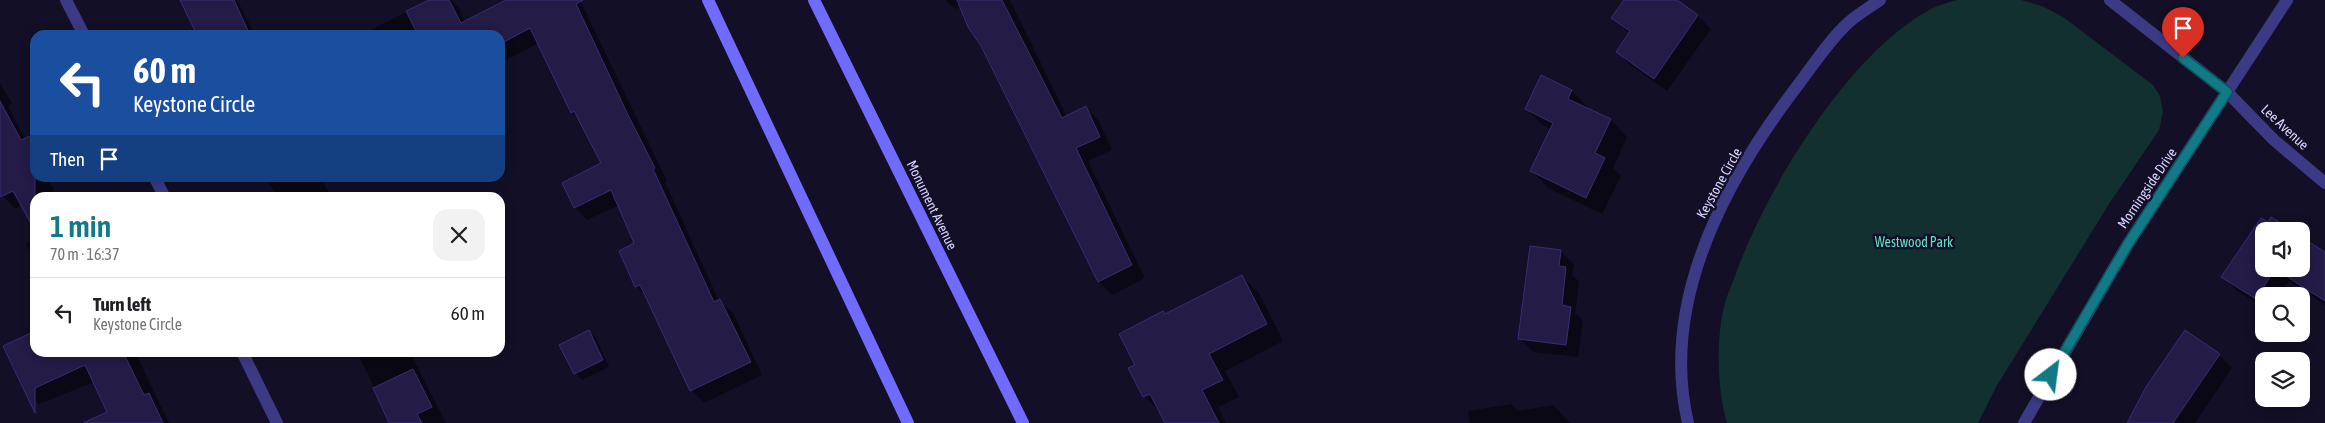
<!DOCTYPE html>
<html lang="en">
<head>
<meta charset="utf-8">
<style>
	:root { --surface:#fff; --page:#f2f2f2; --text:#202124; --muted:#757577; --line:#e0e0e0; --accent:#127987 }
	body { margin:0; font-family:"Asap Condensed",sans-serif; background:var(--page); color:var(--text); height:100vh; display:flex; flex-direction:column; font-size:19px; white-space:nowrap }
	* { box-sizing:border-box; margin:0 }
	p { font-size:16px; color:var(--muted) }
	.icon { flex:none; width:28px; height:28px; fill:none; stroke:currentColor; stroke-width:2; stroke-linecap:round; stroke-linejoin:round }
	.map { position:relative; flex:1; overflow:hidden }
	.panel { position:absolute; left:30px; top:192px; width:475px; height:165px; display:flex; flex-direction:column; background:var(--surface); border-radius:15px; box-shadow:0 2px 12px #0003 }
	.panel>* { flex:none }
	.banner { position:absolute; left:30px; top:30px; width:475px; height:152px; border-radius:15px; box-shadow:0 2px 12px #0003; background:#1a4fa0; color:#fff; overflow:hidden }
	.controls { position:absolute; left:2255px; top:222px; display:grid; gap:10px }
	.controls a { display:grid; place-items:center; width:55px; height:55px; border-radius:10px; background:var(--surface); box-shadow:0 2px 12px #0003; font-size:25px }
	.pin { position:absolute; display:grid; place-items:center; width:42px; height:42px; color:#fff; margin:-51px -21px; border-radius:50% 50% 50% 0; rotate:-45deg; box-shadow:0 0 5px #0007 }
	.pin .icon { rotate:45deg }
	.me { position:absolute; width:55px; margin:-28px; rotate:30deg; stroke-linejoin:round; filter:drop-shadow(0 0 4px #0008) }
	.turn { display:flex; align-items:center; gap:18px; height:105px; padding:0 20px; font-size:22px }
	.turn .icon { width:65px; height:65px; stroke-width:2.5 }
	.turn b { display:block; font-size:35px; line-height:42px }
	.then { display:flex; align-items:center; height:48px; padding:0 20px; background:#0003; gap:10px; font-size:19px }
	.round { display:grid; place-items:center; flex:none; width:52px; height:52px; border-radius:15px; background:var(--page) }
	.overview { display:flex; align-items:center; justify-content:space-between; height:85px; padding:0 20px }
	h1 { font-size:30px; font-weight:600; line-height:38px; color:var(--accent) }
	ul { padding:0; list-style:none }
	li { display:flex; align-items:center; gap:15px; height:70px; padding:0 20px; border-top:1px solid var(--line) }
	li div { flex:1 }
	li b { display:block; font-size:19px }
	li em { font-style:normal }
	.map>svg:first-child { display:block }
	.green { fill:#12302f }
	.shadow { fill:#0007 }
	.building { fill:#241b47; stroke:#3b2d73 }
	.lines { fill:none; stroke-linecap:round; stroke-linejoin:round }
	.street { stroke:#3d3a85; stroke-width:12 }
	.secondary { stroke:#6f6bff; stroke-width:12 }
	.route-casing { stroke:#0c4f58; stroke-width:12 }
	.route { stroke:#127987; stroke-width:9 }
	.labels { text-anchor:middle; dominant-baseline:central; stroke-width:5; stroke-linejoin:round; paint-order:stroke }
	.street-label { font-size:14px; fill:#d9d4ff; stroke:#130f26 }
	.park-label { font-size:14px; fill:#5fe0c0; stroke:#130f26 }
</style>
</head>
<body>
<div class="map">
<svg width="2325" height="423" viewBox="0 0 2325 423">
	<rect width="100%" height="100%" fill="#130f26"/>
	<path class="green" d="M1957,0H2021L2042,6L2063,17L2153,85L2160,96L2163,112L2159,130L2109,204L1996,387L1978,423H1727C1717,390 1716,340 1724,307C1727,294 1734,280 1738,268C1770,183 1852,48 1935,7C1942,4 1950,2 1957,0Z"/>
	<path class="shadow" d="M181,0H237L255,35H200Z
		M431,0H451L458,6L465,22L509,0H580L667,181L665,182L719,301L733,313L762,375L704,403L691,390L646,296L636,286V244L619,205L587,220L575,207L603,163L580,120L572,112L539,43L500,63V35H371L369,31Z
		M946,0H1010L1067,117L1086,108L1099,121L1112,150L1088,161L1145,278L1112,295L1099,282L982,45L961,7L955,9Z
		M1625,0H1675L1698,16L1711,29L1667,91L1630,65L1617,52L1630,34L1613,18Z
		M0,83L12,103L8,106L30,148L35,153V178H48L54,190L51,192L54,198H35V228L22,205L15,209L0,193Z
		M1572,91L1588,107L1587,109L1611,120L1627,137L1613,168L1621,176L1602,214L1548,188L1532,171L1552,130L1543,125L1526,109Z
		M266,178H321L332,198H278Z
		M2271,219L2291,231H2264V269H2301L2325,261V305L2289,281L2279,296H2264V308L2236,290L2223,277Z
		M35,239V261L26,243Z
		M1560,251L1574,264L1572,275L1579,281L1575,313L1583,321L1578,357L1533,352L1520,339Z
		M1242,277L1259,293L1283,341L1225,371L1239,397L1218,407L1226,423H1166L1161,413L1144,396L1136,365L1166,315Z
		M589,331L596,338L609,367L582,380L575,373Z
		M35,333V352H135L169,423H114L94,382L39,404L26,391Z
		M357,352H410L446,423H391Z
		M2219,355L2232,368L2195,423H2129Z
		M1511,404L1518,411L1553,405L1570,423H1470L1468,411Z"/>
	<path class="building" d="M180,0H234L250,35H197Z
		M429,0H449L461,23L506,0H583L576,4L628,115L655,168L653,169L714,302L720,299L751,362L690,391L640,285L635,287L619,251L634,243L611,190L574,208L562,183L601,163L574,111L571,113L530,28L500,44V35H418L406,11Z
		M957,0H1002L1062,118L1086,106L1100,137L1076,148L1132,265L1098,282L981,46L968,27Z
		M1624,0H1677L1698,15L1654,79L1616,52L1630,31L1611,18Z
		M1541,75L1572,90L1568,99L1611,119L1595,153L1605,158L1586,198L1530,171L1553,123L1525,109Z
		M0,101L21,140L35,134V231L13,191L0,197Z
		M2271,217L2293,231H2264V269H2301V237L2325,252V301L2275,269L2256,299L2221,277L2261,218L2268,222Z
		M1530,246L1561,250L1559,266L1566,267L1562,305L1571,307L1566,345L1518,339Z
		M1242,275L1267,324L1209,354L1223,380L1202,390L1219,423H1165L1150,394L1143,397L1128,368L1135,365L1119,334L1163,311L1165,314Z
		M589,330L603,360L574,374L559,345Z
		M2185,330L2220,354L2173,423H2127L2146,387Z
		M35,331V352H123L144,395L149,393L163,423H83L107,412L85,365L35,388V413L3,346Z
		M413,369L432,407L417,414L422,423H389L373,388Z"/>
	<g class="lines">
		<path class="street" d="M66,0L84,35
			M2110,0L2227,92L2274,140L2325,183
			M155,178L165,198
			M242,352L277,423
			M1688,423C1660,304 1722,186 1792,93C1810,70 1827,42 1849,22C1858,14 1870,7 1880,0
			M2024,423L2128,244L2287,0"/>
		<path class="secondary" d="M708,0L908,423
			M814,0L1023,423"/>
	</g>
	<g class="lines">
		<g class="route-casing">
			<path id="route" d="M2051,375L2128,244L2227,92L2183,58"/>
		</g>
		<use href="#route" class="route"/>
	</g>
	<g class="labels">
		<g class="street-label">
			<text transform="translate(2285 127) rotate(43)">Lee Avenue</text>
			<text transform="translate(1719 183) rotate(-61)">Keystone Circle</text>
			<text transform="translate(2147 188) rotate(-56)">Morningside Drive</text>
			<text transform="translate(932 205) rotate(64)">Monument Avenue</text>
		</g>
		<g class="park-label">
			<text x="1914" y="242">Westwood Park</text>
		</g>
	</g>
</svg>
<div class="controls">
<a><svg class="icon" aria-label="sound" viewBox="0 0 24 24"><path d="M4 9h4l5-4v14l-5-4H4zM17 9q2 3 0 6"/></svg></a>
<a><svg class="icon" aria-label="search" viewBox="0 0 24 24"><circle cx="10" cy="10" r="6"/><path d="M15 15l6 6"/></svg></a>
<a><svg class="icon" aria-label="layers" viewBox="0 0 24 24"><path d="M12 4l9 5-9 5-9-5zM3 14l9 5 9-5"/></svg></a>
</div>
<div class="pin" style="left:2183px;top:58px;background:#d93025"><svg class="icon" aria-label="arrive" viewBox="0 0 24 24"><path d="M6 21V4h12l-3 4 3 4H6"/></svg></div>
<svg class="me" style="left:2051px;top:375px" viewBox="-20 -20 40 40"><circle r="19" fill="#fff"/><path d="M0-13L10 11 0 6-10 11z" fill="#127987"/></svg>
<div class="banner">
<div class="turn"><svg class="icon" aria-label="left" viewBox="0 0 24 24"><path d="M17 20v-9H6M10 6l-5 5 5 5"/></svg><div><b>60 m</b>Keystone Circle</div></div>
<div class="then">Then<svg class="icon" aria-label="arrive" viewBox="0 0 24 24"><path d="M6 21V4h12l-3 4 3 4H6"/></svg></div>
</div>
<section class="panel">
<div class="overview"><div><h1>1 min</h1><p>70 m · 16:37</p></div><a class="round"><svg class="icon" aria-label="close" viewBox="0 0 24 24"><path d="M6 6l12 12M18 6L6 18"/></svg></a></div>
<ul>
<li><svg class="icon" aria-label="left" viewBox="0 0 24 24"><path d="M17 20v-9H6M10 6l-5 5 5 5"/></svg><div><b>Turn left</b><p>Keystone Circle</p></div><em>60 m</em></li>
</ul>
</section>
</div>
</body>
</html>
